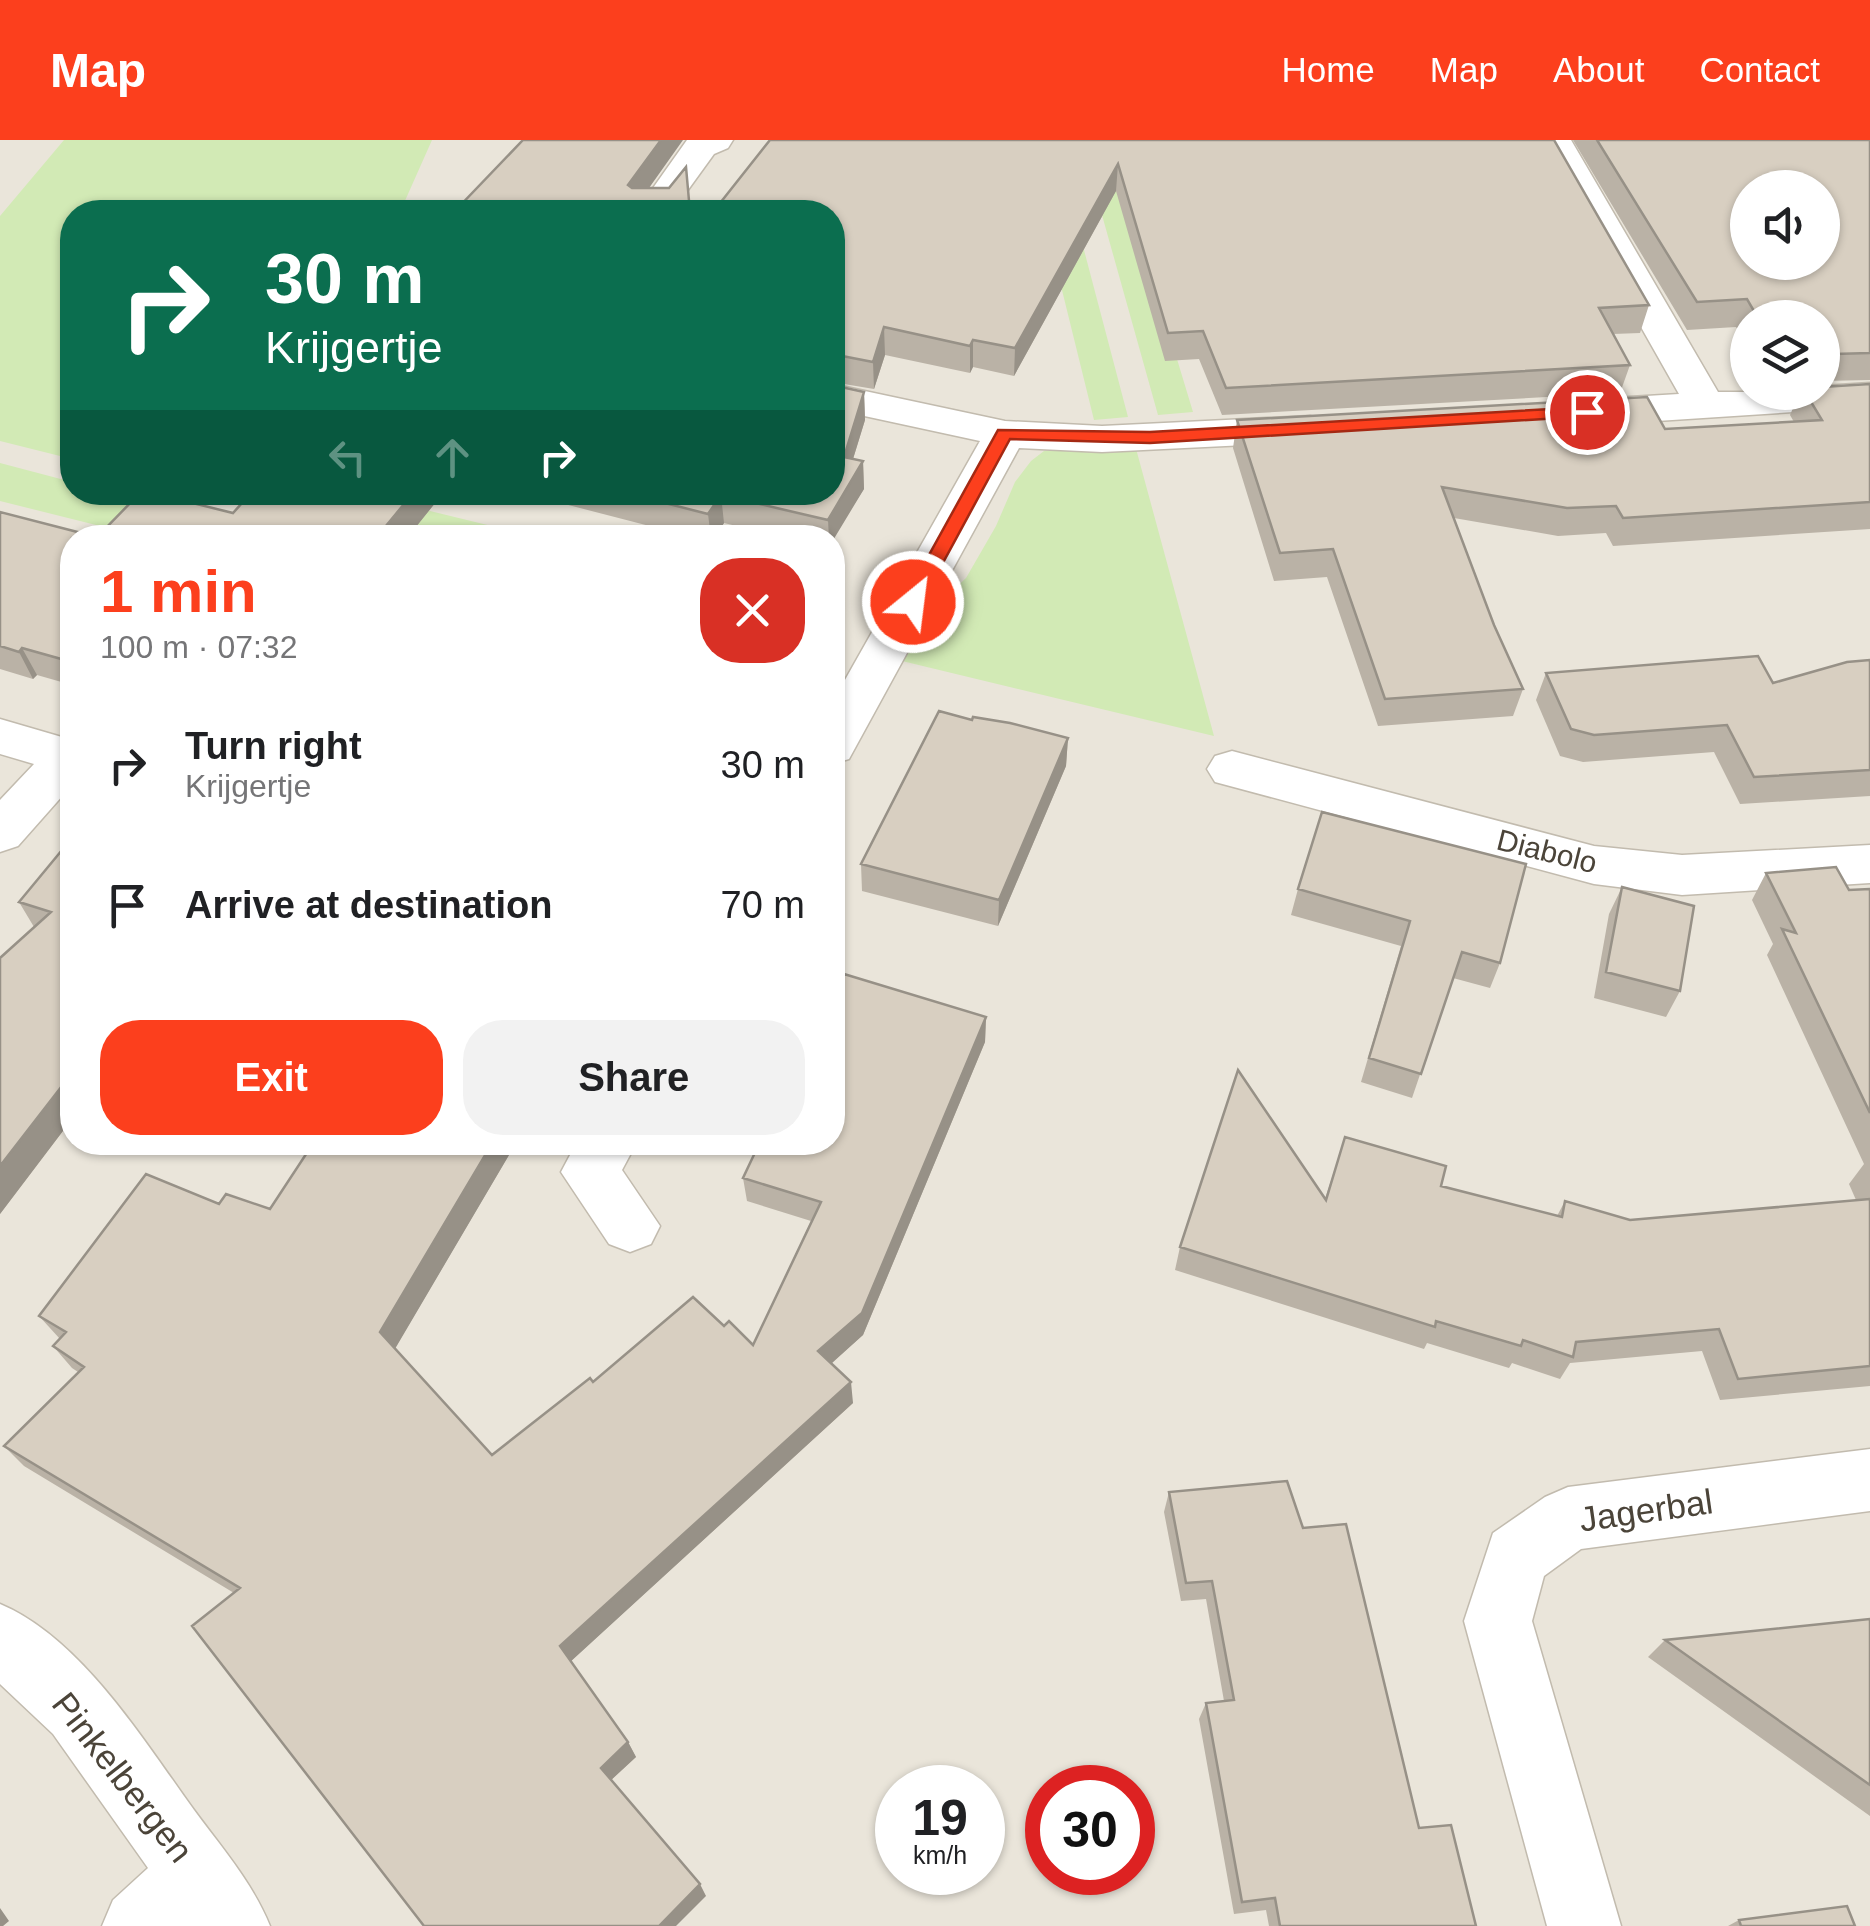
<!DOCTYPE html>
<html lang="en">
<head>
<meta charset="utf-8">
<style>
	:root { --surface:#fff; --page:#f2f2f2; --text:#202124; --muted:#757577; --accent:#fc3f1d }
	body { margin:0; font-family:Arial,sans-serif; background:var(--page); color:var(--text); height:100vh; display:flex; flex-direction:column; font-size:38px; white-space:nowrap }
	* { box-sizing:border-box; margin:0 }
	p { font-size:32px; color:var(--muted) }
	.icon { flex:none; width:55px; height:55px; fill:none; stroke:currentColor; stroke-width:2; stroke-linecap:round; stroke-linejoin:round }
	.map { position:relative; flex:1; overflow:hidden }
	.side { position:absolute; left:60px; top:385px; width:785px; height:630px; display:flex; flex-direction:column; background:var(--surface); border-radius:40px; box-shadow:0 2px 8px #0004 }
	.side>* { flex:none }
	.top-card { position:absolute; left:60px; top:60px; width:785px; height:305px; border-radius:40px; box-shadow:0 2px 8px #0004; background:#0b6e4f; color:#fff; overflow:hidden }
	.tools { position:absolute; left:1730px; top:30px; display:grid; gap:20px }
	.tools a { display:grid; place-items:center; width:110px; height:110px; border-radius:50%; background:var(--surface); box-shadow:0 2px 8px #0004; font-size:50px }
	.speed { position:absolute; left:875px; top:1625px; display:flex; gap:20px; font-size:50px; font-weight:700; text-align:center }
	.speed>* { display:grid; place-content:center; width:130px; height:130px; border-radius:50%; background:var(--surface); box-shadow:0 2px 8px #0004; line-height:1 }
	.speed small { font-size:25px; font-weight:400 }
	.speed .limit { border:15px solid #d22; background:#fff; color:#111 }
	.pin { position:absolute; display:grid; place-items:center; width:85px; height:85px; color:#fff; margin:-42px; border:5px solid #fff; border-radius:50%; box-shadow:0 2px 10px #0007 }
	.me { position:absolute; width:110px; margin:-55px; rotate:29deg; stroke-linejoin:round; filter:drop-shadow(0 0 8px #0008) }
	.turn { display:flex; align-items:center; gap:35px; height:210px; padding:0 40px; font-size:45px }
	.turn .icon { width:130px; height:130px; stroke-width:2.5 }
	.turn b { display:block; font-size:70px; line-height:85px }
	.lanes { display:flex; align-items:center; height:95px; padding:0 40px; background:#0003; justify-content:center; gap:50px; direction:ltr }
	.lanes .off { opacity:.35 }
	.round { display:grid; place-items:center; flex:none; width:105px; height:105px; border-radius:40px; background:var(--page) }
	.overview { display:flex; align-items:center; justify-content:space-between; height:170px; padding:0 40px }
	h1 { font-size:60px; font-weight:600; line-height:75px; color:var(--accent) }
	.button { display:flex; gap:20px; margin-top:auto; padding:20px 40px }
	.button a { flex:1; height:115px; border-radius:40px; background:var(--accent); color:#fff; font-size:40px; font-weight:600; line-height:115px; text-align:center }
	.button a+a { background:var(--page); color:var(--text) }
	ul { padding:0; list-style:none }
	li { display:flex; align-items:center; gap:30px; height:140px; padding:0 40px }
	li div { flex:1 }
	li b { display:block; font-size:38px }
	li em { font-style:normal }
	header { display:flex; align-items:center; gap:60px; box-sizing:border-box; height:140px; padding:0 50px; background:var(--accent); color:#fff }
	header strong { font-size:48px }
	nav { display:flex; gap:55px; margin-inline-start:auto; font-size:35px }
	.map>svg:first-child { display:block }
	.residential { fill:#eae5da; fill-rule:evenodd }
	.green { fill:#d2eab5 }
	.lines { fill:none; stroke-linecap:round; stroke-linejoin:round }
	.street-casing { stroke:#c2bbae; stroke-width:3 }
	.street { fill:#fff; fill-rule:evenodd }
	.wall { fill:#bab2a6 }
	.shaded-wall { fill:#979187 }
	.building { fill:#d8cfc1; stroke:#979187; stroke-width:2.5; fill-rule:evenodd }
	.route { fill:#fc3f1d; stroke:#a42913; stroke-width:2.5 }
	.labels { text-anchor:middle; dominant-baseline:central; stroke-width:8; stroke-linejoin:round; paint-order:stroke }
	.street-label { font-size:30px; fill:#4b4439; stroke:#fff }
	.near-street-label { font-size:35px; fill:#4b4439; stroke:#fff }
</style>
</head>
<body>
<header>
<strong>Map</strong>
<nav><a>Home</a><a>Map</a><a>About</a><a>Contact</a></nav>
</header>
<div class="map">
<svg width="1870" height="1786" viewBox="0 0 1870 1786">
	<rect width="100%" height="100%" fill="#f6f3ec"/>
	<path class="residential" d="M0,0H1870V1786H0ZM1748,48H1822V122H1748ZM72,72H832V352H72ZM1748,178H1822V252H1748ZM72,398H832V1002H72ZM898,1648H982V1732H898ZM1048,1648H1132V1732H1048Z"/>
	<path class="green" d="M64,0H432L400,72H72V319L0,301V76Z
		M1025,0H1055L1128,277L1094,280Z
		M1115,14L1193,272L1158,275L1088,25Z
		M1135,305L1214,596L902,521L932,470L966,438L996,386L1015,342L1031,321L1044,311Z
		M0,323L72,342V352L114,353L214,378L124,392L0,361Z
		M209,353H356L537,397H434L287,363L283,371Z"/>
	<g class="lines">
		<g class="street-casing">
			<path id="street" d="M687,0H733L728,8L714,14L672,72H636Z
				M1535,0H1571L1718,252H1822V246L1870,243V267L1580,286L1565,282L1559,273L1565,264L1580,260L1679,254Z
				M832,244L1005,281L1102,286L1310,276L1325,280L1331,289L1325,298L1310,302L1102,312L1019,308L849,619L832,624V563L980,301L832,269Z
				M0,579L72,600V645L18,706L0,712V660L34,624L0,614Z
				M1232,611L1594,706L1682,715L1870,705V743L1682,755L1594,744L1215,642L1207,629L1215,616Z
				M577,1002H637L622,1030L660,1086L651,1104L630,1112L609,1104L561,1032Z
				M1870,1309V1371L1581,1409L1544,1436L1532,1481L1621,1786H1547L1464,1481L1493,1393L1545,1357L1568,1347Z
				M0,1464C81,1498 144,1601 194,1670C222,1708 252,1742 270,1786H102L113,1760L148,1728L53,1594L0,1544Z"/>
		</g>
		<use href="#street" class="street"/>
	</g>
	<path class="wall" d="M770,0H1554L1649,165L1640,193L1613,194L1630,225L1620,253L1222,275L1199,219L1165,221L1116,51L1014,236L973,227L970,233L885,215L874,249L832,242V72Z
		M1573,0H1870V240L1822,241V178H1748V205L1736,187L1687,190Z
		M1870,244V389L1613,406L1606,393L1558,396L1454,378L1494,485L1523,549L1513,576L1378,586L1327,437L1274,441L1233,308L1237,280L1665,289L1794,282L1790,275L1800,252H1822Z
		M864,252L865,280L853,319L863,321L864,349L832,398H786L724,383L714,398H696L518,352H832Z
		M252,352H444L407,398H72V545L37,535L33,539L0,529V372L97,397L233,373Z
		M1870,520V656L1740,664L1714,612L1583,622L1560,616L1536,560L1546,533L1773,543Z
		M972,580L1068,598L1066,626L998,786L862,751L861,724Z
		M1322,672L1500,823L1490,848L1453,838L1412,958L1361,942L1401,806L1291,775L1298,749Z
		M72,698V979L0,1074L34,787L19,762Z
		M1766,733L1849,750L1870,749V1246L1720,1260L1702,1211L1570,1223L1560,1239L1512,1223L1509,1228L1427,1203L1424,1209L1175,1130L1180,1107L1325,1059L1345,997L1441,1046L1557,1076L1565,1061L1630,1080L1856,1060L1849,1044L1864,1024L1767,815L1773,804L1752,760Z
		M1622,747L1680,851L1666,877L1594,858L1609,774Z
		M986,877L985,902L863,1195L831,1223L853,1263L571,1521L628,1602L636,1617L611,1640L706,1756L234,1453L24,1326L4,1306L78,1232L72,1228L53,1206L60,1199L39,1176L219,1064L270,1069L509,1015L395,1208L492,1315L593,1242L724,1186L753,1205L811,1081L747,1061L743,1038Z
		M1169,1352L1303,1388L1419,1688L1476,1786H1269L1266,1770L1234,1774L1199,1579L1206,1563L1224,1561L1206,1459L1181,1461L1164,1372Z
		M1870,1479V1676L1648,1517L1665,1500Z
		M1739,1780L1855,1786H1728Z"/>
	<path class="shaded-wall" d="M661,0H683L632,72L628,45Z
		M1118,24L1116,51L1014,236L1015,208Z
		M884,187L885,215L874,249L873,222Z
		M973,200V227L970,233V206Z
		M864,252L865,280L845,345L844,317Z
		M863,321L864,349L832,402V398H829L828,380Z
		M414,352H444L407,398H376Z
		M721,355L724,383L714,398H711L708,374Z
		M22,508L37,535L33,539L19,512Z
		M1068,598L1066,626L998,786L999,760Z
		M986,877L985,902L863,1195L821,1233L818,1211Z
		M72,933V979L0,1074V1026Z
		M493,1002H505L509,1015L392,1214L380,1192Z
		M851,1242L853,1263L569,1523L560,1506Z
		M628,1602L636,1617L609,1642L601,1628Z
		M700,1744L706,1756L676,1786H659Z
		M0,1768L9,1781L3,1786H0Z"/>
	<path class="building" d="M523,0H661L628,45L632,48H669L686,27L690,72H454Z
		M770,0H1554L1649,165L1599,168L1630,225L1226,248L1203,191L1168,193L1118,24L1015,208L973,200L970,206L884,187L873,222L832,214V72H713Z
		M1597,0H1870V213L1834,214L1831,221L1822,220V178H1758L1747,159L1697,162ZM1748,48H1822V122H1748Z
		M1870,244V362L1623,378L1616,366L1567,368L1442,347L1494,485L1523,549L1385,559L1333,409L1280,413L1237,280L1647,257L1665,289L1822,280L1805,252H1822V247Z
		M832,245L864,252L844,317L863,321L828,380L721,355L708,374L622,352H832Z
		M141,352H148L233,373L252,352H414L376,398H72V522L22,508L19,512L0,506V372L97,397Z
		M1758,516L1773,543L1847,522L1870,520V630L1754,637L1727,585L1594,595L1571,589L1546,533Z
		M939,571L972,580L973,577L1010,583L1068,598L999,760L861,724Z
		M1322,672L1526,724L1500,823L1462,812L1421,934L1369,918L1410,781L1298,749Z
		M72,698V933L0,1026V818L51,772L19,762Z
		M1836,727L1849,750L1870,749V973L1782,789L1796,793L1766,733Z
		M1622,747L1694,766L1680,851L1606,832Z
		M844,834L986,877L862,1173L818,1211L851,1242L560,1506L628,1602L601,1628L700,1744L659,1786H424L192,1486L240,1448L4,1306L84,1227L53,1206L66,1192L39,1176L146,1034L219,1064L226,1054L270,1069L314,1002H493L380,1192L492,1315L590,1238L593,1242L693,1157L724,1186L729,1181L753,1205L821,1062L743,1038L760,1002H832V856Z
		M1238,930L1326,1060L1345,997L1446,1026L1441,1046L1562,1077L1565,1061L1630,1080L1870,1059V1226L1738,1239L1719,1189L1576,1202L1573,1217L1523,1200L1521,1206L1436,1181L1435,1187L1180,1107Z
		M1287,1341L1303,1388L1346,1384L1419,1688L1451,1685L1476,1786H1280L1275,1758L1242,1762L1206,1563L1234,1560L1212,1441L1186,1443L1169,1352Z
		M1870,1479V1645L1665,1500Z
		M1847,1766L1855,1786H1741L1739,1780Z"/>
	<path class="route" d="M1587,267L1595,272L1593,276L1150,303L1010,299L919,467H906L903,462L998,290L1150,292Z"/>
	<g class="labels">
		<g class="street-label">
			<text transform="translate(1547 711) rotate(14)">Diabolo</text>
		</g>
		<g class="near-street-label">
			<text transform="translate(1646 1370) rotate(-8)">Jagerbal</text>
			<text transform="translate(123 1637) rotate(52)">Pinkelbergen</text>
		</g>
	</g>
</svg>
<div class="tools">
<a><svg class="icon" aria-label="sound" viewBox="0 0 24 24"><path d="M4 9h4l5-4v14l-5-4H4zM17 9q2 3 0 6"/></svg></a>
<a><svg class="icon" aria-label="layers" viewBox="0 0 24 24"><path d="M12 4l9 5-9 5-9-5zM3 14l9 5 9-5"/></svg></a>
</div>
<div class="speed"><div>19<small>km/h</small></div><div class="limit">30</div></div>
<div class="pin" style="left:1587px;top:272px;background:#d93025"><svg class="icon" aria-label="arrive" viewBox="0 0 24 24"><path d="M6 21V4h12l-3 4 3 4H6"/></svg></div>
<svg class="me" style="left:913px;top:462px" viewBox="-20 -20 40 40"><circle r="17" fill="#fc3f1d" stroke="#fff" stroke-width="3"/><path d="M0-11L8 9 0 5-8 9z" fill="#fff"/></svg>
<div class="top-card">
<div class="turn"><svg class="icon" aria-label="right" viewBox="0 0 24 24"><path d="M7 20v-9h11M14 6l5 5-5 5"/></svg><div><b>30 m</b>Krijgertje</div></div>
<div class="lanes"><svg class="icon off" aria-label="left" viewBox="0 0 24 24"><path d="M17 20v-9H6M10 6l-5 5 5 5"/></svg><svg class="icon off" aria-label="ahead" viewBox="0 0 24 24"><path d="M12 20V5M6 11l6-6 6 6"/></svg><svg class="icon" aria-label="right" viewBox="0 0 24 24"><path d="M7 20v-9h11M14 6l5 5-5 5"/></svg></div>
</div>
<section class="side">
<div class="overview"><div><h1>1 min</h1><p>100 m · 07:32</p></div><a class="round" style="background:#d93025;color:#fff"><svg class="icon" aria-label="close" viewBox="0 0 24 24"><path d="M6 6l12 12M18 6L6 18"/></svg></a></div>
<ul>
<li><svg class="icon" aria-label="right" viewBox="0 0 24 24"><path d="M7 20v-9h11M14 6l5 5-5 5"/></svg><div><b>Turn right</b><p>Krijgertje</p></div><em>30 m</em></li>
<li><svg class="icon" aria-label="arrive" viewBox="0 0 24 24"><path d="M6 21V4h12l-3 4 3 4H6"/></svg><div><b>Arrive at destination</b></div><em>70 m</em></li>
</ul>
<div class="button"><a>Exit</a><a>Share</a></div>
</section>
</div>
</body>
</html>
